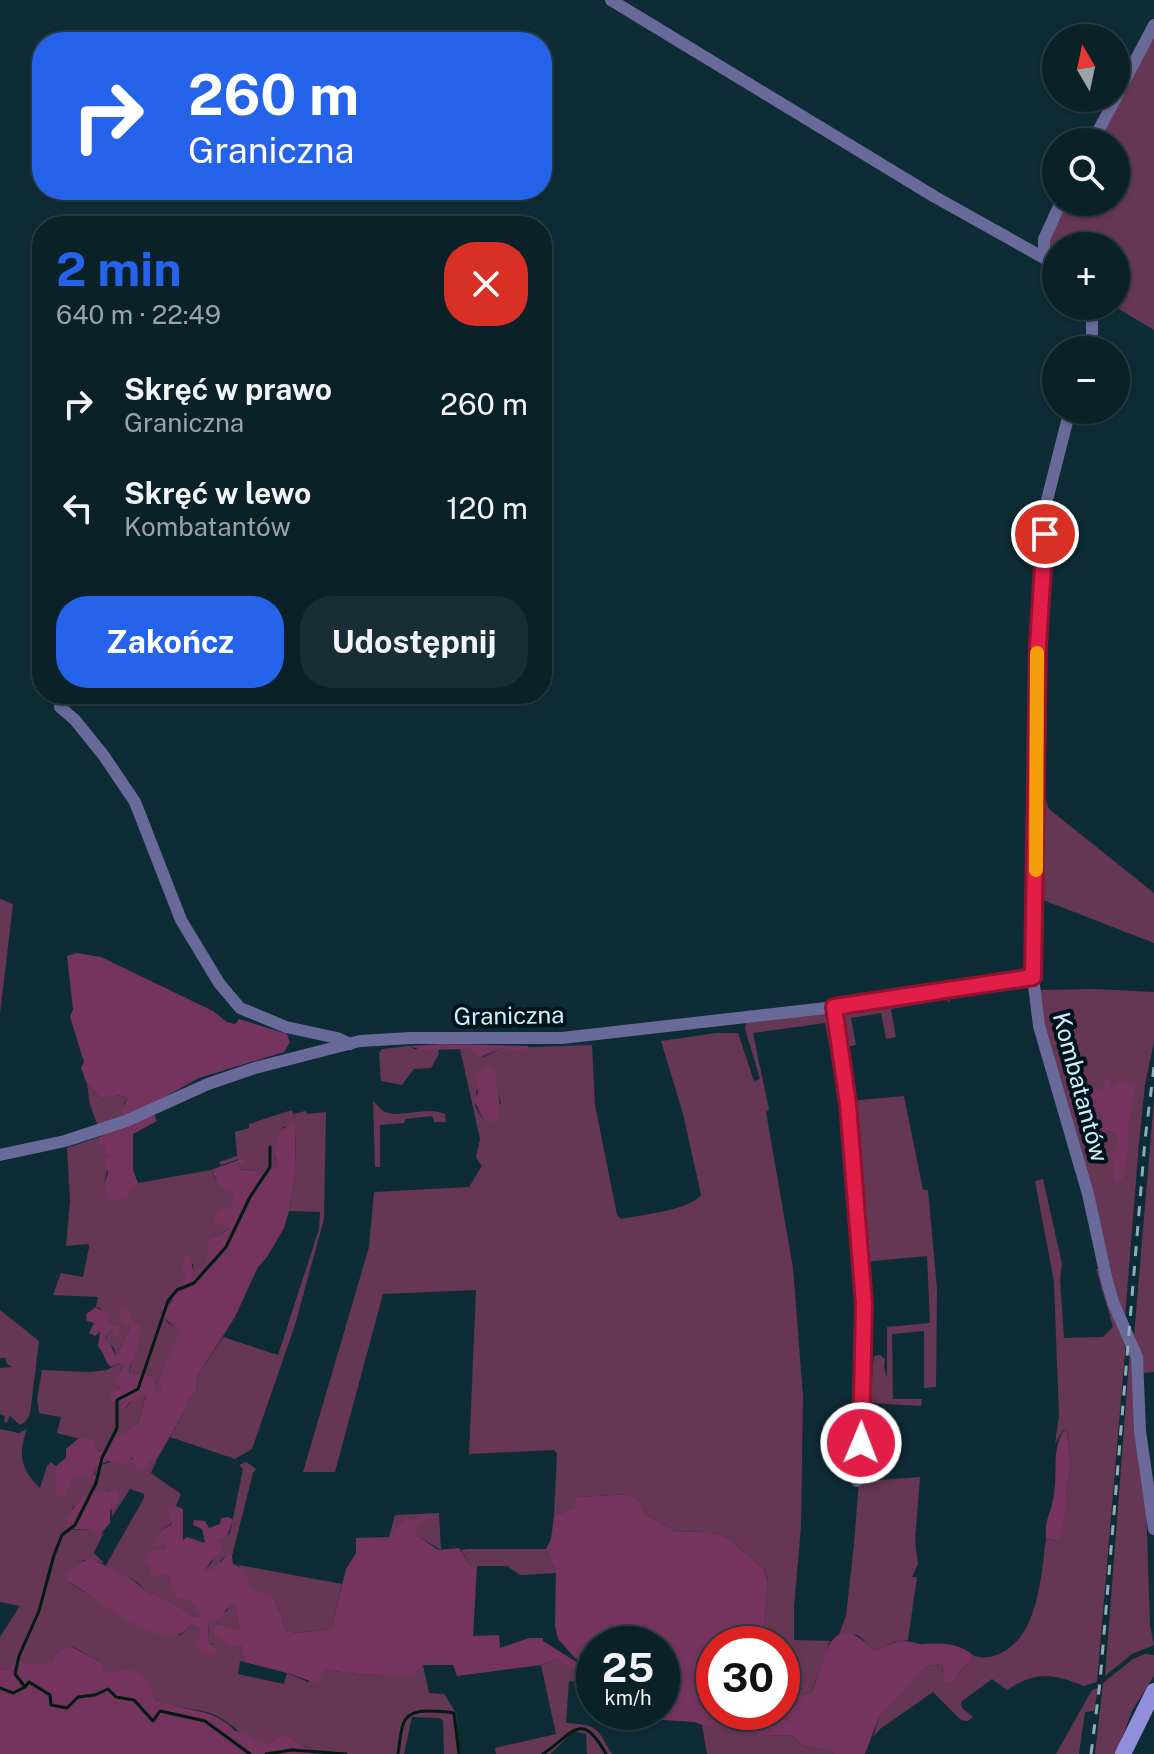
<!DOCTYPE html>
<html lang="pl">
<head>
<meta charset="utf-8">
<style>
	:root { --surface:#0a2128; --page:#182e34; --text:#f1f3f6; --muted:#99a3a8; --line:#2a3e45; --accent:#2563eb }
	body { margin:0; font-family:"Public Sans",sans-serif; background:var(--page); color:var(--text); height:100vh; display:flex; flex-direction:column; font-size:30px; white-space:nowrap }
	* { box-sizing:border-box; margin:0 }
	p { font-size:26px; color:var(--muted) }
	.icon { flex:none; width:44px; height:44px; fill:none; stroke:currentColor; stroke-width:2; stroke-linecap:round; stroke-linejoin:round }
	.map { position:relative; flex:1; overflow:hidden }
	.side { position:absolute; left:32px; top:216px; width:520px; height:488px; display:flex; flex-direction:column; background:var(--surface); border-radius:32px; box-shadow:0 2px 6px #0004,0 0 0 2px var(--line) }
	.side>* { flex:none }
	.banner { position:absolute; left:32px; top:32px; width:520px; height:168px; border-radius:32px; box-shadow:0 2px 6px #0004,0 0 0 2px var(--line); background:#2563eb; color:#fff; overflow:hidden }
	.needle { width:52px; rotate:351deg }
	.fabs { position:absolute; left:1042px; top:24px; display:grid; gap:16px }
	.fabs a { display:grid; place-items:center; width:88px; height:88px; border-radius:50%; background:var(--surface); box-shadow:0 2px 6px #0004,0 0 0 2px var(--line); font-size:40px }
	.speed { position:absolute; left:576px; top:1626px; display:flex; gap:16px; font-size:40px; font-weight:700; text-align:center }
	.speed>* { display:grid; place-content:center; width:104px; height:104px; border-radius:50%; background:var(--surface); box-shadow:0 2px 6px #0004,0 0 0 2px var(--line); line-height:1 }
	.speed small { font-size:20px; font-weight:400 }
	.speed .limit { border:12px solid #d22; background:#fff; color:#111 }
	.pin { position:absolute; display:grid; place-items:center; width:68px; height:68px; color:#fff; margin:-34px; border:4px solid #fff; border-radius:50%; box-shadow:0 2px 8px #0007 }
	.me { position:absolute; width:88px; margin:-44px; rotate:1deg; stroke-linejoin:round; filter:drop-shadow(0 0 6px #0008) }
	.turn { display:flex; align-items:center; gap:28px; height:168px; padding:0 24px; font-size:36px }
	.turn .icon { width:104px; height:104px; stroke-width:2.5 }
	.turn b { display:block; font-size:56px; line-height:68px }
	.round { display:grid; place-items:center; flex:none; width:84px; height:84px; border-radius:32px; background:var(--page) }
	.head { display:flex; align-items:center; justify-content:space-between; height:136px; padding:0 24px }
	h1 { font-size:48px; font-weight:700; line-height:60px; color:var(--accent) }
	.primary-button { display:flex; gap:16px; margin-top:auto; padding:16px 24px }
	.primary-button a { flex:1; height:92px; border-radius:32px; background:var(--accent); color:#fff; font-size:32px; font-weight:700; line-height:92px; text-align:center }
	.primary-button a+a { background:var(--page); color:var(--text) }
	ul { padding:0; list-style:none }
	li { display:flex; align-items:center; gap:24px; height:104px; padding:0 24px }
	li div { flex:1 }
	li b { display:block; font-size:30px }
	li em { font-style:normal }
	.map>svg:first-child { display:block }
	.green { fill:#653754; fill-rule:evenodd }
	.forest { fill:#74345d }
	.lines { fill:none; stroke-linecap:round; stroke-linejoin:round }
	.stream { stroke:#001b10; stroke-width:3 }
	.street { stroke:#6a6a9a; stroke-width:12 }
	.secondary { stroke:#8f8fdc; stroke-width:16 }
	.rail { stroke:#8cadb9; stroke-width:3; stroke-dasharray:10 10; stroke-linecap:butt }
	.route-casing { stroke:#92132f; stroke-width:20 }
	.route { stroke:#e11d48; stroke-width:14 }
	.slow { stroke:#f59e0b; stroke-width:14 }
	.labels { text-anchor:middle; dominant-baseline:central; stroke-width:8; stroke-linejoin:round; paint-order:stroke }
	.street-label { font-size:24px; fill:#cef0fe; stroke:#01131a }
</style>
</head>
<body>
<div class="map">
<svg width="1154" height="1754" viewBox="0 0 1154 1754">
	<rect width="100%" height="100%" fill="#0e2c36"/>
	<path class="green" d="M1154,31V330L1114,306L1116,246H1056V262L1050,257L1048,235L1065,202H1116V142H1096Z
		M1041,665L1044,667L1042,789L1049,809L1154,893V943L1038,898Z
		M0,899L13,904L0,1014Z
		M1095,989L1154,992V1042L1145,1085L1139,1143L1125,1318L1117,1298L1043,1021L1039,990Z
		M947,994L950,1003L945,999L891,1009L896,1037L886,1039L881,1013L851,1018L856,1045L841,1048L840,1009Z
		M826,1011L830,1016L839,1098L825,1023L753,1033L769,1110L766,1112L793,1268L803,1396L801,1527L794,1607V1640L830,1641L811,1693L799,1695L796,1689L783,1682L786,1668L782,1662V1644H763L768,1579L763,1568L728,1538L708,1531L677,1532L646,1514L640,1502L626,1494L579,1497L573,1508L554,1516L557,1453L554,1450L469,1454L476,1290L383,1294L335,1472H303L369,1247L374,1192L469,1187L482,1166L476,1157L480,1139L460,1049H471L483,1057L502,1048L592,1045L595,1105L617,1215L621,1219C640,1215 690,1210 701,1195L683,1114L661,1041L716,1033H738L754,1081L760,1079L745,1029L746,1021ZM495,1067V1083L501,1103L484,1121L475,1106L479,1071Z
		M409,1046L414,1049H438L439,1054L431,1068L414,1069L402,1085L381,1081L379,1053L382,1049Z
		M87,1084L101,1099L120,1095L127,1098L124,1104L128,1117L98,1126L90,1105Z
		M904,1096L923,1190H928L937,1289L936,1387L924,1388V1331L892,1334L893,1399H922L921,1406L871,1403L868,1481L920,1477L915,1541L918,1564L912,1577H917L908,1640L894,1642L875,1651L858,1635L839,1634L846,1616L854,1544L870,1344L871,1386L874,1356L880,1355L885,1359L884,1367L887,1378V1327L930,1323L927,1256L863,1262L849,1101Z
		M1154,1099V1372L1142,1373L1140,1352L1134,1336Z
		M373,1101C377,1104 379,1108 383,1111C399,1120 425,1105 445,1114L446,1122H434L432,1116L405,1119L404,1123L380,1125V1167H375Z
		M292,1110L293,1114L305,1111L307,1114L326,1112L324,1219L295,1325L252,1449L235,1459L170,1437L187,1407V1401L196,1392L198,1375L223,1337L278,1355L319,1229L320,1212L289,1211L296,1172L295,1124L283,1127L275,1157L277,1166L263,1179L253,1170L240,1169L237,1166L239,1159L221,1165L219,1162L237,1156L235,1132L249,1128V1124Z
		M99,1137V1145L105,1148L110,1156L104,1184L127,1195L138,1183L211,1170L215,1179L233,1195L230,1227L220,1235L212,1236L209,1250L210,1263L206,1270L194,1273L193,1264H183L186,1285L161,1312L168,1323L181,1330L159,1378L163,1389L156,1393L155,1378L146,1374L129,1373L139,1325L129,1323L130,1327L116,1356L114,1348L105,1340L109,1332L113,1331L118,1338L112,1326L106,1323L100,1308L96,1307L98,1297L53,1295L61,1273L83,1277L89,1247L88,1244L66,1246L70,1201L67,1148Z
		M1043,1179L1062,1264L1060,1279L1064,1338L1103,1337L1113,1327L1096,1269H1099L1122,1338L1126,1341L1097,1682L1084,1686C1051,1673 1037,1671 1007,1690L992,1679L961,1702L962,1708L973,1717L968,1721L961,1720L933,1692L880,1729L873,1737L879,1717L895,1699L928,1666L942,1664L943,1676L955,1682L959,1672L972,1661L973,1655C984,1660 993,1657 1003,1652C1039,1633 1041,1574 1046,1539L1058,1541L1068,1505L1066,1488L1071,1468L1067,1431L1063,1430L1055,1444L1059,1416L1054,1282L1035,1181Z
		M0,1310L39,1341L30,1414L26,1421L20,1425L10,1416L7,1422L4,1423L5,1416L0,1414V1368L11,1367L16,1370L7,1364L5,1358H0Z
		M1130,1349L1146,1502L1150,1625L1154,1645L1132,1654L1105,1676Z
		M119,1363L123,1365C115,1377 116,1391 125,1402L121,1405L123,1410L140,1393L146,1394L138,1423L104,1450L98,1452L84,1440L57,1433L61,1417L39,1413L37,1399L42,1370L89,1372L107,1370Z
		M0,1429L19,1433L27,1429C18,1454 20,1469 40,1488L47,1466L51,1462L56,1466L57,1479L73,1474L96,1475L92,1466C104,1466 115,1459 127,1458C134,1458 140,1461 147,1463L157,1459L151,1473L181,1494L176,1506L170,1509L172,1523L160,1531L157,1538L165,1545L163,1550L157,1553L171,1580L204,1616L195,1617C189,1611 154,1593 145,1591C137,1577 118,1576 106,1565L144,1498V1494L130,1489L112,1517L110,1490L73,1507L70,1514L73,1530H93L102,1534L104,1532L94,1553L104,1563L83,1560L68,1574L67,1581L149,1631L180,1635L192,1625L201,1630V1634L194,1643L214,1645L209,1642L208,1620L227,1611L231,1604L235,1606L239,1629L219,1624L213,1634L241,1645L244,1662L240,1661L238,1674L284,1684L287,1673L308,1682L326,1670L357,1674L398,1675L423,1665L429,1693L444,1694L456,1713L460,1754H444L443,1721L440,1718L412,1717L404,1754H310L311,1748L276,1738L269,1744C243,1743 236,1724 215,1715C203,1709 182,1709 167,1704C142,1696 129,1670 102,1672L101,1662L71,1646L59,1650L50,1663L24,1665L21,1660L15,1661L10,1669L2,1670L0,1668V1637L20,1606L0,1602Z
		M246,1462L256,1469L253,1473L232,1556H226L221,1560L218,1568L212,1571H205L212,1562L216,1541L227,1537L230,1533L243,1469L239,1465Z
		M439,1513L441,1550L420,1537H415L418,1523L427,1515L393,1537H389L395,1515Z
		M468,1549H546L556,1573L520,1575L507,1566H471L461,1550Z
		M239,1565L342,1584L331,1629L296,1633L286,1630L274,1597L253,1591Z
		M1145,1654L1154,1655V1676L1133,1709L1116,1754H1095L1103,1683L1133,1659Z
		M557,1659L594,1677V1684L569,1681L566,1723C598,1725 596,1727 612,1754H587L586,1734L574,1731L550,1754H496L495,1748L556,1734L541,1665Z
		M1098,1688L1094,1711L1085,1712L1079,1754H1056L1092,1690Z
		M713,1724L748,1727L758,1736L792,1735L803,1746L831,1750L834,1754H707L702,1725Z"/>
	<path class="forest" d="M77,953L101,957L213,1011L227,1022L235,1024L239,1019L287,1034L290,1042L284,1052L199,1078L128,1117L121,1115L127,1098L120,1095L101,1099L87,1084L81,1068L84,1062L70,1017L73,1009L67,956Z
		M444,1044L528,1046V1049L511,1051L502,1048L478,1058L471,1049L422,1050L409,1046Z
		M485,1064L495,1067C495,1085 504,1106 497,1121H484L474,1100L478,1093L475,1073L484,1069Z
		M1104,1079H1109L1111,1087L1123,1080L1136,1087L1129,1119L1128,1150L1123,1179L1115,1184L1112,1157L1119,1137L1113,1132L1102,1133L1101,1129L1094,1128L1098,1120H1102L1103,1115L1096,1110L1088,1111L1089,1105L1095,1104L1097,1100L1080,1093L1082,1090L1103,1089Z
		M153,1112L157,1121L133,1134V1170L138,1183L125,1199L110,1200L104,1184L108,1173L105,1160L110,1156L106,1154L105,1148L99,1145V1137Z
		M289,1124H295L296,1172L289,1211L284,1228L267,1257L258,1267L235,1317L198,1375L196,1392L187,1401V1407L157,1459L148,1463L144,1471H136L132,1457L123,1465L108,1461L98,1466H93L96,1481L84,1475L76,1477L74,1474L65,1496H56V1466L66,1458V1449L79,1438L92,1439L98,1452L104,1450L110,1442L138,1423L146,1395L140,1394L137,1401L130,1402L123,1410L119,1408L125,1401L120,1404L111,1401L109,1394L119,1388L115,1381L123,1365L119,1363L111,1367C104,1362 105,1354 98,1346L100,1332L95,1336L89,1333L94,1323L87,1321L86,1314L96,1307L109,1315L107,1323L121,1327L118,1338L113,1337L112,1331L109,1332L105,1339L109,1342L116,1356L130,1327L129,1324L123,1325L119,1312L124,1308L131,1312V1321L140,1325C140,1334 139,1345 136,1353C133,1362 129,1364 129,1373L146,1374L155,1378L156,1392L162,1389L159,1378L180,1330C171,1324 160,1318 162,1306L171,1303L175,1292L185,1285L182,1283L185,1277C182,1270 181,1260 187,1254L190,1257L194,1272L200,1269L206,1270L210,1264L205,1260L209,1250L206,1246L212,1236L220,1235L229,1228L214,1222L215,1214L221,1209H230L233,1195L219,1185L211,1170L244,1158V1164L237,1166L240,1169L258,1171L263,1178L277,1166C273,1151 275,1132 289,1124Z
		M1064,1430L1067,1432L1071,1468L1066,1488L1068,1505L1059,1541L1046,1539C1044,1519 1052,1512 1054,1494C1058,1471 1051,1451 1064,1430Z
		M94,1490L101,1492L117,1490C120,1500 118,1504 110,1510V1523L98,1537L93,1530L65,1529C68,1510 79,1500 94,1490Z
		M627,1494L640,1502L646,1514L677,1532L708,1531L728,1538L763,1568L768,1580L763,1644H714V1712H782V1662L786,1668L784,1682L796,1689L799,1695L811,1693C826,1660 828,1604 875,1651C884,1647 895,1640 905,1641C912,1641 917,1645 924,1644C943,1643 958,1643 973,1655L972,1661L959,1672L955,1682L944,1683L942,1664L928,1666L879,1717L865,1754H834L830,1750L803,1746L792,1735L758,1736L748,1727L702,1725L695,1722L646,1719L643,1712H662V1644H594V1668L575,1658L558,1639L555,1626L556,1573L546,1549L551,1539L554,1516L573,1508L578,1497Z
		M176,1506L183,1509V1540L187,1537L205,1543L202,1529L193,1525L194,1520L205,1521L209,1528L220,1524L221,1518L229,1517L233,1520L227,1537L217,1541L221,1543L222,1552L213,1558L205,1571H212L226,1556H232L233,1564L242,1568L253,1590L274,1597L286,1630L296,1633L331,1629L346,1569L356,1553V1538L393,1537L392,1532L407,1518L412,1520L427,1515L428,1520L419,1523L416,1537H420L438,1550L459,1548L471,1566H477L473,1636L499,1635L500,1648L529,1638H543V1641L594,1673V1677L562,1664L557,1659L541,1665L457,1676L453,1665H423L413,1676L357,1674L326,1670L315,1683L291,1674L244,1662L241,1645L232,1646L213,1634L212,1627L219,1624L239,1629L235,1606L231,1605L218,1619L208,1620L209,1642L217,1650L212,1655L203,1654L194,1643L201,1634V1630L192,1625C185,1630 180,1637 170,1636C136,1635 97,1596 67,1581V1574C73,1569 81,1559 89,1560C99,1560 140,1582 145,1591C154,1593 189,1611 195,1617L203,1616L189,1600L176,1597L170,1588L171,1580L168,1574L156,1576L149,1573L150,1567L146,1561V1556L151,1551L163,1550L165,1546L162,1543L158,1547L153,1543L160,1531L172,1524L168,1513L169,1509Z
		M70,1646L101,1662L103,1672C134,1670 142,1664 155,1699C184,1713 213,1706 235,1731C250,1733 255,1743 269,1744L280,1735C293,1737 298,1747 311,1748L310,1754H0V1668L2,1670L10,1669L14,1661L21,1660L24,1664L50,1663L59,1650Z"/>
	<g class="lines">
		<path class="stream" d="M25,1687L15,1674L19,1656L39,1611L54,1555L62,1535L75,1525L96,1483L102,1458L117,1428V1400L138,1389L168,1301L177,1290L194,1283L226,1247L250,1197L270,1167V1147
			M0,1688L13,1693L25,1687L29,1682L50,1695L51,1705L67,1708L78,1697L95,1695L108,1689L116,1697L134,1700L153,1721L160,1711L205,1721L250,1754
			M266,1754L292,1750L346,1754
			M398,1754C402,1731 398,1711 427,1711C436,1711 445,1711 454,1713L459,1754
			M543,1754C572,1735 581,1708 606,1754"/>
		<path class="street" d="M611,0L935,197L1044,258
			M1116,97L1154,25
			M1092,142L1116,98
			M1056,271L1044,258V239L1061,202
			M1088,350L1092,334V306
			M1070,410L1047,500L1043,555L1038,645L1033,977L1039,1026L1088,1194L1107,1281L1113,1302L1137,1357L1140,1431L1154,1529
			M60,707L75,720L104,756L135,802L181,920L219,983L240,1008L286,1027L337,1038L350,1044
			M834,1007C857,1162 875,1324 857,1481
			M0,1155L65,1141L126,1121L208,1084L255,1068L360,1041L411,1038H562L844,1006L953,987L1033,977"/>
		<path class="secondary" d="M1123,1754L1154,1691"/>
		<path class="rail" d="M1091,1754L1100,1682L1145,1140L1154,1067"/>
	</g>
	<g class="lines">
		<g class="route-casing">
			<path id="route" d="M861,1443L864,1304L848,1104L834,1007L1033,977L1038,645L1045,534"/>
		</g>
		<use href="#route" class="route"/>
		<path class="slow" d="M1036,870L1037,653"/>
	</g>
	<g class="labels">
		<g class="street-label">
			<text transform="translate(509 1015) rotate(-1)">Graniczna</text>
			<text transform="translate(1081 1087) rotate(75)">Kombatantów</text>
		</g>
	</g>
</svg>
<div class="fabs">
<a><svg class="needle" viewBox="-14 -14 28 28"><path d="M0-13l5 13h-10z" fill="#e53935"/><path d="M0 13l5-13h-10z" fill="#99a3a8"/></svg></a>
<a><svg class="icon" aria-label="search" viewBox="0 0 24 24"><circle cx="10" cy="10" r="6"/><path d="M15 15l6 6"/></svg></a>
<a>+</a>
<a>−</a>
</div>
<div class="speed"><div>25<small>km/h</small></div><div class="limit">30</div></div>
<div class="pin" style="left:1045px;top:534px;background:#d93025"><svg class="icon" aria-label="arrive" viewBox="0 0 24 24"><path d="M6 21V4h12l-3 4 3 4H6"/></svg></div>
<svg class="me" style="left:861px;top:1443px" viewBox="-20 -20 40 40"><circle r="17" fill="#e11d48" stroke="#fff" stroke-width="3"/><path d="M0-11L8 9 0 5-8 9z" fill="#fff"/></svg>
<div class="banner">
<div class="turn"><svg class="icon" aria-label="right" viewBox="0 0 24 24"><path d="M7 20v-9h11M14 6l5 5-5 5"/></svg><div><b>260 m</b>Graniczna</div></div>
</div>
<section class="side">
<div class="head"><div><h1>2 min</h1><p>640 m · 22:49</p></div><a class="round" style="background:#d93025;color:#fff"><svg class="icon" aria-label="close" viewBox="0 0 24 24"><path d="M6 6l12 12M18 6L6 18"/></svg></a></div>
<ul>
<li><svg class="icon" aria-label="right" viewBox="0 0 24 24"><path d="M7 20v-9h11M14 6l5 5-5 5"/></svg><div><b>Skręć w prawo</b><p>Graniczna</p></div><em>260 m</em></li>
<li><svg class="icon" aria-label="left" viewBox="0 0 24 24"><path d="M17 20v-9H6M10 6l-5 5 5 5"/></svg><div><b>Skręć w lewo</b><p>Kombatantów</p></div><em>120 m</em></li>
</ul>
<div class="primary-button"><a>Zakończ</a><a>Udostępnij</a></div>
</section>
</div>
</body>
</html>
